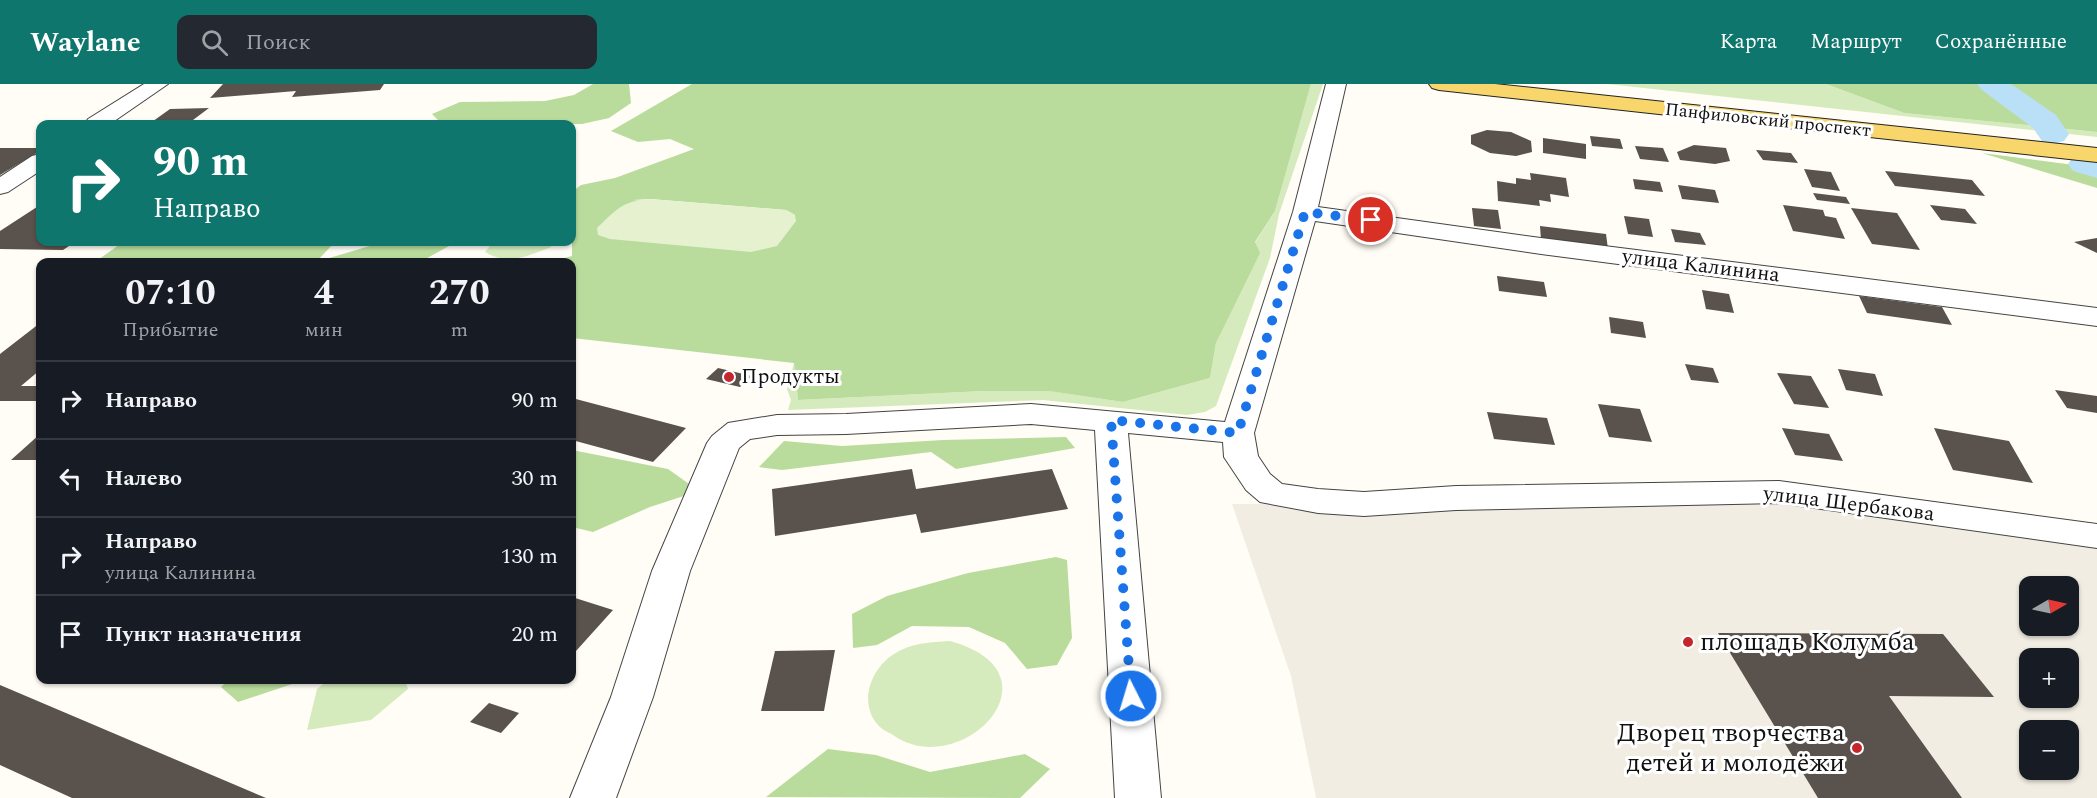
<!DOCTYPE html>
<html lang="ru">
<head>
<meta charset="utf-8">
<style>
	:root { --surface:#171b24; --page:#242831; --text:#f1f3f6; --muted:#9ea1a6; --line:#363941; --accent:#0f766e }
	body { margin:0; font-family:Spectral,serif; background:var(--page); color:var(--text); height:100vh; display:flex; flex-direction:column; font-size:22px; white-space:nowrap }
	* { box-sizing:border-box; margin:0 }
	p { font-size:20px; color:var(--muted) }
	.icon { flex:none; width:33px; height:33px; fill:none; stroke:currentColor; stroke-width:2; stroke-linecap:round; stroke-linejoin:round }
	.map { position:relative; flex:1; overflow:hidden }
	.panel { position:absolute; left:36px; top:174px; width:540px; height:426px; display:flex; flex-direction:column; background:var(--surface); border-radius:12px; box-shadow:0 2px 4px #0004 }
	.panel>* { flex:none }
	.top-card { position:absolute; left:36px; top:36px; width:540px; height:126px; border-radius:12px; box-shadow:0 2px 4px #0004; background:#0f766e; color:#fff; overflow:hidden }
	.needle { width:39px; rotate:81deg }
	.controls { position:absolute; left:2019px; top:492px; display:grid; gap:12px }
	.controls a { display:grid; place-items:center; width:60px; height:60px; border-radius:12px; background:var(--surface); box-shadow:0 2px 4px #0004; font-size:30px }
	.pin { position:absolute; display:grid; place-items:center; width:51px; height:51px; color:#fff; margin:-26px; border:3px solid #fff; border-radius:50%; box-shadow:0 2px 6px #0007 }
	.me { position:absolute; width:66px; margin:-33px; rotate:355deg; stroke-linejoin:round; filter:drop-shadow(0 0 4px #0008) }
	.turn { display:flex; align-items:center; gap:21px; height:126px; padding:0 18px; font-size:27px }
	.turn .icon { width:78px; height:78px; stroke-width:2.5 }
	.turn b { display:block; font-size:42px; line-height:51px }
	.eta { display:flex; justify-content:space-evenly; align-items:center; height:102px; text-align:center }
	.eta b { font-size:36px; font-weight:700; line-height:42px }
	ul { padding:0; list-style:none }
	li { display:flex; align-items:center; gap:18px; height:78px; padding:0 18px; border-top:2px solid var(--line) }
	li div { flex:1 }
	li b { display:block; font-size:22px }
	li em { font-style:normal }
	header { display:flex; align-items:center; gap:36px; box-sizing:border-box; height:84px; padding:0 30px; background:var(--accent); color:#fff }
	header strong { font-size:28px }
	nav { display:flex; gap:33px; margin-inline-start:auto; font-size:21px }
	.search { width:420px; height:54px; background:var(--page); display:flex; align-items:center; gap:15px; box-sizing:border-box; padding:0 21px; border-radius:12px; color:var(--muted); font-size:22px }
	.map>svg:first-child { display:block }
	.green { fill:#d5ebbd }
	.forest { fill:#b9dc9c; fill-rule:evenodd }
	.pitch { fill:#e6f2cf }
	.plaza { fill:#f1ede2; fill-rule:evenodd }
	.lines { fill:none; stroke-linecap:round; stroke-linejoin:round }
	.river { fill:#b9e0f7; fill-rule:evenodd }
	.building { fill:#5a524d }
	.minor-casing { stroke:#444; stroke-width:2 }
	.major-casing { stroke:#222; stroke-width:2 }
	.minor { fill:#fff; fill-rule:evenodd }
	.major { fill:#f9d66b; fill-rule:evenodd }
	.route { stroke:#1a73e8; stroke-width:10; stroke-dasharray:0 18 }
	.poi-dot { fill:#c4262e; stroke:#fff; stroke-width:2 }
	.labels { text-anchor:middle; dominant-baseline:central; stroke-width:6; stroke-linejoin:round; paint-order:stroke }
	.far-street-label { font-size:18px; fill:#111; stroke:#fff }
	.street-label { font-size:21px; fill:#111; stroke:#fff }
	.poi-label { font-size:21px; fill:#111; stroke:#fff; text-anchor:start }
	.near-poi-label { font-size:26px; fill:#111; stroke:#fff; text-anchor:start }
</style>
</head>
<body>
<header>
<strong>Waylane</strong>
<div class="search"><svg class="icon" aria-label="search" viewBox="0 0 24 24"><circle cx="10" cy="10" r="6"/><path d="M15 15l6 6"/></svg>Поиск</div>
<nav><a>Карта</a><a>Маршрут</a><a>Сохранённые</a></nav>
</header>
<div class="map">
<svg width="2097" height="714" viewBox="0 0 2097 714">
	<rect width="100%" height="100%" fill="#fffdf5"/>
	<path class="green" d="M1311,0H1323L1279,130L1270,174L1216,322L1205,328L1187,331L1043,316L788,326L791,316L787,305L794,279L798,316L984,307H1050L1123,318L1210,294L1216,259L1231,226L1255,159L1275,127Z
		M1607,0H1826L1904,29L2097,48V53Z
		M493,158H553L551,163C528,172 508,182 485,168Z
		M950,557C1067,589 961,699 893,651C888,648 881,645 878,641C858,619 871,584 894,570C911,559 930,558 950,557Z
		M328,596H405L408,605L371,636L307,646L317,605Z"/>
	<path class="forest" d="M593,0H629L631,19L609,34L582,40H458L438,36L432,30L460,18L545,17L574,11Z
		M692,0H1311L1275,127L1255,158L1260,169L1216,259L1210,294L1123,318L1049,307H984L798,316L794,279L572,254V178H550L572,172V108L581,101L615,94L694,65L670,55L638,58L611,47ZM650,115L786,126L795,131L633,116Z
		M1826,0H2097V48L1904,29Z
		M1982,69L2097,84V104Z
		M123,158H335L316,178L383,158L449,162L420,178H95Z
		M1066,353L1075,364L956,385L931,368L782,386L759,383L784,357L842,362L943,356Z
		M572,366L668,385L699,407L650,423L593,448L572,443Z
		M1056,473L1067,476L1072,554L1057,581L1027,585L1005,559L969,543L912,542L877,561L853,564L852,530L887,512L968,489Z
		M228,596H304L238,618L221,603Z
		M828,665L876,671L930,688L1025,670L1050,685L1020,714L766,713Z"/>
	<path class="pitch" d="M650,115L786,126L795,131L796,137L777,162L751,168L610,155L598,151L597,144C616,126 622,117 650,115Z"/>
	<path class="plaza" d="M1792,417L2097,458V714H1316L1291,592L1232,420ZM2030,502H2068V542H2030ZM2030,574H2068V614H2030ZM2030,646H2068V686H2030Z"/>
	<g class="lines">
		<path class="river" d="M1977,0H2011L2056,31L2069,50L2064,57L2053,60L2042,57L2033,44L1982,6Z
			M2085,70L2097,73V94L2073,87L2068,80L2073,73Z"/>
	</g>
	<path class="building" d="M223,0H384L380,6L292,13L296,7L210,14Z
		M209,24L189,39L149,40L170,25Z
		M1487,46L1511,48L1531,57L1532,68L1516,72L1490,69L1471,60V51Z
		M1590,52L1620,55L1623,65L1592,62Z
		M1543,54L1586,60V75L1543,69Z
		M1694,61L1726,64L1730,77L1715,80L1680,76L1677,68Z
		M1635,62L1663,64L1669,78L1640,75Z
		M0,64H40V67L0,91Z
		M1756,66L1791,69L1798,79L1763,76Z
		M1804,85L1831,88L1840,107L1812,103Z
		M1885,87L1972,96L1985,112L1895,102Z
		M1530,89L1566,94L1569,113L1550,110L1551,118L1539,116L1540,122L1498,117L1497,97L1516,100V94L1531,96Z
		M1633,95L1660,98L1663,108L1635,105Z
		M1678,101L1715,106L1719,119L1682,115Z
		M1813,109L1846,113L1850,120L1817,116Z
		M40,121V147L37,149H40V158H75L63,166L0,165V147Z
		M1783,121L1823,126L1825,132L1836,134L1845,155L1793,147Z
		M1930,121L1965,125L1977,140L1941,136Z
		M1472,124L1498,126L1501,145L1474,142Z
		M1851,124L1897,129L1920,166L1872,160Z
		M1624,132L1649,135L1653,153L1628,150Z
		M1540,142L1606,150L1608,165L1541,156Z
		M1671,145L1700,149L1706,161L1675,158Z
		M2097,154V169L2074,158Z
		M1497,192L1544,198L1547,213L1499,207Z
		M1702,206L1729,210L1734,229L1706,225Z
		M1859,212L1942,223L1952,241L1867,229Z
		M1609,233L1643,238L1646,254L1611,249Z
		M40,239V286L21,302H40V317H0V270Z
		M1685,280L1713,284L1719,299L1691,296Z
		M718,284L752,292L740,303L706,295Z
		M1838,285L1875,290L1883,312L1846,306Z
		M1777,289L1811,292L1829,324L1794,320Z
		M2055,306L2097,312V329L2067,324Z
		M572,314L686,344L653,378L572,356Z
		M1598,320L1640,325L1652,358L1609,353Z
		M1487,328L1547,334L1555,361L1494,355Z
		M1782,344L1829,350L1843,377L1795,371Z
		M1934,344L2009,357L2033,399L1953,386Z
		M40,350V376H11Z
		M912,385L916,405L1052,385L1068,425L921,449L916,430L775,452L772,405Z
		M572,513L613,526L576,567L572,566Z
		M1718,549L1943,550L1994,613L1889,612L1962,714H1818Z
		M835,566L824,627H761L775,567Z
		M0,601L266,714H72L0,681Z
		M489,619L519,629L501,649L470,638Z"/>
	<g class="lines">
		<g class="minor-casing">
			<path id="minor" d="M144,0H168L110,40H85L88,35Z
				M1326,0H1346L1318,123L1541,154L2097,224V242L1541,170L1315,137L1254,349L1258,372L1270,390L1282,400L1318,405L1364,408L1456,402L1779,397L2097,440V464L1779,419L1456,426L1364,432L1318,429L1260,418L1246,406L1224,373L1223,358L1128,349L1161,714H1115L1095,346L1031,340L846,350L777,351L750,355L739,364L690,487L653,613L616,714H570L611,613L652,487L707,359L712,352L728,339L777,331L846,330L1031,320L1225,338L1293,128Z
				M40,70V87L8,108L0,110V93L32,72Z"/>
		</g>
		<g class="major-casing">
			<path id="major" d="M1429,0H1495L2097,64V78L1439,6L1432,4Z"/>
		</g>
		<use href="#minor" class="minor"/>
		<use href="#major" class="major"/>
	</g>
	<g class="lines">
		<path class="route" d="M1131,612L1111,336L1238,349L1305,128L1371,136"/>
	</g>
	<g class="poi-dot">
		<circle cx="729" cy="293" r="6"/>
		<circle cx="1688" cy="558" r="6"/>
		<circle cx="1857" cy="664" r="6"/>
	</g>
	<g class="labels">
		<g class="far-street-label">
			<text transform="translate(1768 36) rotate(6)">Панфиловский проспект</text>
		</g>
		<g class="street-label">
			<text transform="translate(1701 182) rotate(7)">улица Калинина</text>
			<text transform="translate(1849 420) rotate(7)">улица Щербакова</text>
		</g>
		<g class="poi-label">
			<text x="741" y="293">Продукты</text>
		</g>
		<g class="near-poi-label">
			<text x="1700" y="558">площадь Колумба</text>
			<text x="1845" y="649" text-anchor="end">Дворец творчества<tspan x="1845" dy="30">детей и молодёжи</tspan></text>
		</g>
	</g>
</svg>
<div class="controls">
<a><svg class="needle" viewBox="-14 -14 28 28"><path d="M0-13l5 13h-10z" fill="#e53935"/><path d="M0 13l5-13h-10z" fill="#9ea1a6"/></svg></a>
<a>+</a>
<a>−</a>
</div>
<div class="pin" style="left:1371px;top:136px;background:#d93025"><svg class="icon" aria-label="arrive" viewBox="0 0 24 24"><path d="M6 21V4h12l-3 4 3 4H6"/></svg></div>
<svg class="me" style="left:1131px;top:612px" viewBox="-20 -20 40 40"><circle r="17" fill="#1a73e8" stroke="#fff" stroke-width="3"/><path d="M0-11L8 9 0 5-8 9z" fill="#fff"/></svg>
<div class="top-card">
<div class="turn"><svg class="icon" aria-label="right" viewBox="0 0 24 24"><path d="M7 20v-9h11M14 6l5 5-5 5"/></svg><div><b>90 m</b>Направо</div></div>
</div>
<section class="panel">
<div class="eta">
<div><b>07:10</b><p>Прибытие</p></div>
<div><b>4</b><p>мин</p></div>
<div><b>270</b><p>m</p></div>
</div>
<ul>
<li><svg class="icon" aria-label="right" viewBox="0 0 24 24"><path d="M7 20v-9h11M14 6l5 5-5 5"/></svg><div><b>Направо</b></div><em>90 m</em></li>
<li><svg class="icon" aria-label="left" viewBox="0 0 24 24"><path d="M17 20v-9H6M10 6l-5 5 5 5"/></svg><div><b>Налево</b></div><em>30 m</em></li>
<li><svg class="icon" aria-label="right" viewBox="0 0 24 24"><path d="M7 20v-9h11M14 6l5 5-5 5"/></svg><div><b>Направо</b><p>улица Калинина</p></div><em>130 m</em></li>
<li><svg class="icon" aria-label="arrive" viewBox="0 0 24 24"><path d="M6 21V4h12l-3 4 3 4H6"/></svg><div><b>Пункт назначения</b></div><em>20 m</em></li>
</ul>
</section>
</div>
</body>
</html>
